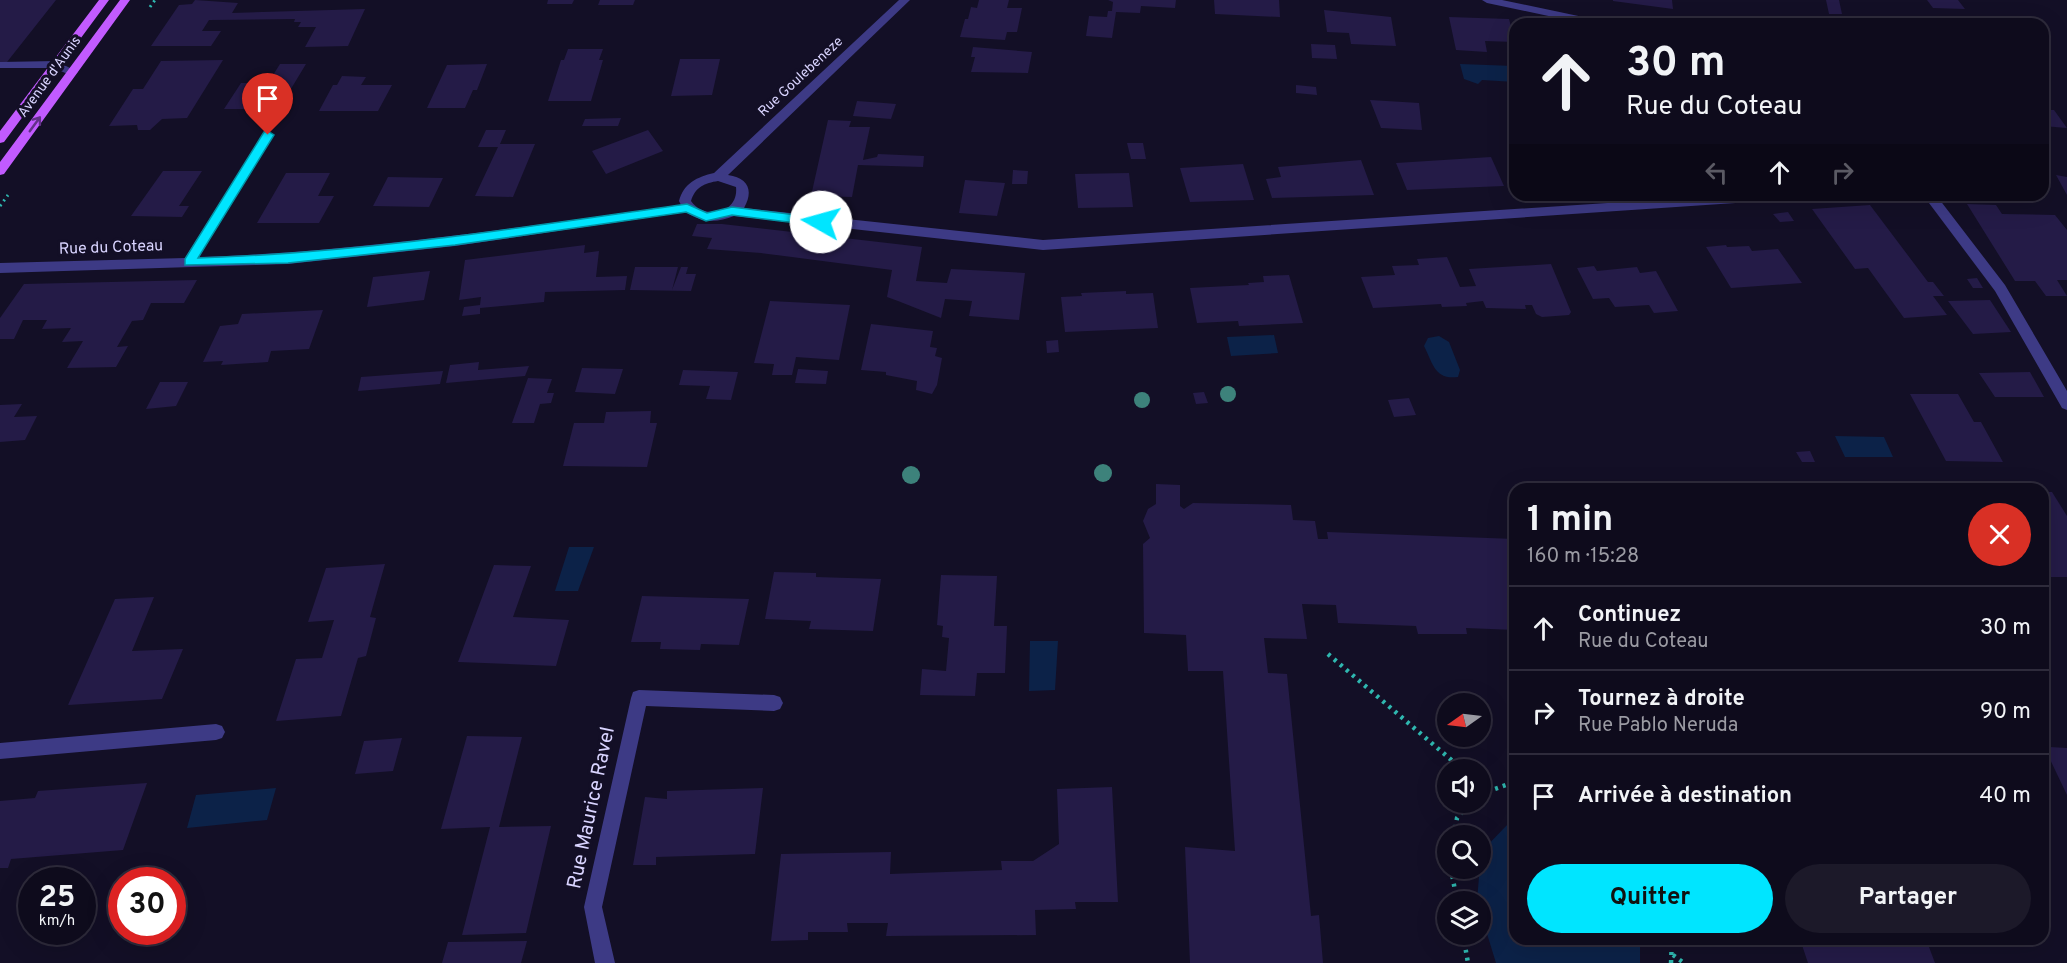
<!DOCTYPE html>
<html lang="fr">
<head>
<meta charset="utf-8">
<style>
	:root { --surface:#0e0b1c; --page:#1c1929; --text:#f1f3f6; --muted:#9b9ba3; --line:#2e2b3b; --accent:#00e5ff }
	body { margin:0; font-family:Overpass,sans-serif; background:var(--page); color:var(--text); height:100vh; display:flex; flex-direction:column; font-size:22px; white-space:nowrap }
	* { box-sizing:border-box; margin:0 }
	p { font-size:20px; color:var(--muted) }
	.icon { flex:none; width:33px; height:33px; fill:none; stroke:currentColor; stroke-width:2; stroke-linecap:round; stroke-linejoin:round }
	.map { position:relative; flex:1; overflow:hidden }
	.panel { position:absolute; left:1509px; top:483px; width:540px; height:462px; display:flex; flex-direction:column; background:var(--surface); border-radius:18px; box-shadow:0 6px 24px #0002,0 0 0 2px var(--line) }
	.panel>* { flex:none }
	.guide { position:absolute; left:1509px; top:18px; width:540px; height:183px; border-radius:18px; box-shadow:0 6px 24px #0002,0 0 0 2px var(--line); background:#0e0b1c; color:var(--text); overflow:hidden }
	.needle { width:39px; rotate:256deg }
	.tools { position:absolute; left:1437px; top:693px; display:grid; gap:12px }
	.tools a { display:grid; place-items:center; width:54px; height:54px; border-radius:50%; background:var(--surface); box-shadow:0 6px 24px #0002,0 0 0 2px var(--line); font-size:30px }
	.speed { position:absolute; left:18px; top:867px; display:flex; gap:12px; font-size:30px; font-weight:700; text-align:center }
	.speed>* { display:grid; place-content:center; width:78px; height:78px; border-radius:50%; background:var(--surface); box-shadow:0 6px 24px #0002,0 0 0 2px var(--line); line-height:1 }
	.speed small { font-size:15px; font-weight:400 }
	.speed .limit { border:9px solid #d22; background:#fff; color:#111 }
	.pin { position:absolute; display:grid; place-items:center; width:51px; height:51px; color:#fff; margin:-62px -26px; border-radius:50% 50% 50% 0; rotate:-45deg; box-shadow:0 0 6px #0007 }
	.pin .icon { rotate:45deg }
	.me { position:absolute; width:66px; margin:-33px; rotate:277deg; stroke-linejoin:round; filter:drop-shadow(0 0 4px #0008) }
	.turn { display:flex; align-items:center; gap:21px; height:126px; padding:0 18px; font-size:27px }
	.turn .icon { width:78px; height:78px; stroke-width:2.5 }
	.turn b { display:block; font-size:42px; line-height:51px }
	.lanes { display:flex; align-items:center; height:57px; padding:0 18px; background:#0003; justify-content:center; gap:30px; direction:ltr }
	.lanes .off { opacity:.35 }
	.round { display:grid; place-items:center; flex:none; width:63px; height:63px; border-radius:32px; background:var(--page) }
	.headline { display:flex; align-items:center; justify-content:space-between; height:102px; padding:0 18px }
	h1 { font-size:36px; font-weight:700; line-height:45px }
	.cta { display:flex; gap:12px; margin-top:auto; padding:12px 18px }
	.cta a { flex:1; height:69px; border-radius:36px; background:var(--accent); color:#111; font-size:24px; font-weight:700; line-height:69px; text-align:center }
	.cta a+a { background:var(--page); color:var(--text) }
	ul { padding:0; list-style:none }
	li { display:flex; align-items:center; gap:18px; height:84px; padding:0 18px; border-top:2px solid var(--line) }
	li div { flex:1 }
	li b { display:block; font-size:22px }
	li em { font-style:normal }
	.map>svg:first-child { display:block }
	.water { fill:#0c2248 }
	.building { fill:#241b47 }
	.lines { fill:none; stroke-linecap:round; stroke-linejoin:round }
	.path-far1 { stroke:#2fb8b0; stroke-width:3; stroke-dasharray:2 4; stroke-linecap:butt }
	.path { stroke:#2fb8b0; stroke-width:4.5; stroke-dasharray:3 5; stroke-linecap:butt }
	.service { fill:#3d3a85; fill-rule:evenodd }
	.minor { fill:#3d3a85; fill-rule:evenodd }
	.primary { fill:#c25bff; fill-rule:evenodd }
	.tree { fill:#3d827b }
	.oneway { stroke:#623188 }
	.route { fill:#00e5ff; stroke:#0095a6; stroke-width:1.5 }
	.labels { text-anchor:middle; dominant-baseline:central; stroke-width:6; stroke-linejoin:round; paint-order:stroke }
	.far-street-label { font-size:14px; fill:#d9d4ff; stroke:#130f26 }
	.street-label { font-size:16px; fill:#d9d4ff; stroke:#130f26 }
	.near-street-label { font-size:20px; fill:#d9d4ff; stroke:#130f26 }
</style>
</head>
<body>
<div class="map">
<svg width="2067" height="963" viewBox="0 0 2067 963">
	<rect width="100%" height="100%" fill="#130f26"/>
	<path class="water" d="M1460,64L1514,66L1515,82L1482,80L1478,84L1464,79Z
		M1274,335L1278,353L1231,356L1227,337Z
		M1439,336L1449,342L1460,370L1458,377C1435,380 1433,364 1424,346L1428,338Z
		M1835,436L1884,437L1893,457H1845Z
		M569,547H594L578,591H555Z
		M1030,641H1058L1055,690L1029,691Z
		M276,788L267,820L187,828L196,795Z
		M1508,824L1515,825V939H1640V963H1496L1481,914L1480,902L1477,901L1481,852Z"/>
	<path class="building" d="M0,0H56L7,62H0Z
		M195,0L238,3L232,13L365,9L348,46L305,47L316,27H298L301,22H294L295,19L209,20L202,31H221L211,46H151L179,5L192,4Z
		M548,0H574L572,4H547Z
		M600,0H635L633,5H598Z
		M979,0H1009L1007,8H1022L1017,32H1007L1005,40L960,37L965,19H968L971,7L977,8Z
		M1108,0H1176L1175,8L1141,6L1140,13L1116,12L1112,38L1086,36L1089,16L1107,17L1108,11H1112L1113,2Z
		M1214,0H1279L1280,17L1215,14Z
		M1613,0H1672L1673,9L1613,1Z
		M1826,0H1839L1842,14H1829Z
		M1927,0H1958L1965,9L1933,8Z
		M1324,10L1391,17L1396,46L1351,44L1349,33L1327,32Z
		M1449,17L1509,19L1515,42L1485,41L1487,52L1456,50Z
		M1311,44L1335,45L1337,59L1312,58Z
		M973,47L1032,52L1028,73L971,72L975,57H971Z
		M568,49H603L599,60H603L591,101H548L561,60H564Z
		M680,59H720L712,95L671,96Z
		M223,60L187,118L162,119L150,130H138L137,125L109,126L133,89H143L161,61Z
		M280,64H306L283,102H262L259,107L250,109H224L241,83H268Z
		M487,64L477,90H473L465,108H427L447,65Z
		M342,76L366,77L361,85H392L378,111H319L333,85H337Z
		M1296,85L1316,87L1317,95L1296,93Z
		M1370,100L1419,103L1422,130L1381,128Z
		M857,101L884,103L896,104L891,119L853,116Z
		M2043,110H2054L2067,128L2043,126Z
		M621,118L618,126H582L585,119Z
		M828,120L851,121L849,127H870L863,160L877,157L878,154L924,156L923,167L858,165L852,197L811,196Z
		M486,130H506L500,144H535L513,197L475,196L498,147H478Z
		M648,130L663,151L606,174L592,151Z
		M1127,143H1143L1146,159H1131Z
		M1491,157L1504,186L1407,190L1396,163Z
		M1361,160L1374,195L1272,198L1266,179L1281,177L1278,167Z
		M1243,164L1254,200L1190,202L1180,168Z
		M1013,170L1028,171L1027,184H1012Z
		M163,171H202L179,206H189L182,217L131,216Z
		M286,173H330L318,196H334L319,223H257Z
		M1129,173L1133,207L1078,208L1075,174Z
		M2056,175L2067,177V195Z
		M388,177L443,178L429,207L373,206Z
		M965,180L1005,183L997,216L959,213Z
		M1967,204L1996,205L2002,214L2055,215L2067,230V280H2057L2067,296H2046L2035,281H2015Z
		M1870,205L1928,282H1933L1944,296H1933L1947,315L1904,318L1868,268L1855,269L1812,209Z
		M1788,212L1794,221L1780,222L1773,214Z
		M697,224H722L922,247L916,281L947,283L951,269L1025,273L1019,320L969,316L972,301L945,299L941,318L898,301L887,297L892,270L761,253L707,249L712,238L692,236Z
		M585,245L584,253L599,251L596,277L627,276L625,290L545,292L544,302L480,308V314L462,316L464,307L480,305L481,297L459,300L465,260Z
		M1726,245L1727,247L1749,246L1752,251L1778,249L1802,283L1731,288L1706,247Z
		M1447,257L1460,287L1476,286L1469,269L1551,264L1571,312L1569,315L1542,317L1536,314L1532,305H1525L1526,309L1486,308L1483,301L1466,303L1467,306L1442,307L1441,304L1373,308L1361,277L1395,275L1392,266L1419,265L1417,259Z
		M1594,266L1597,271L1637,267L1640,273L1656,271L1678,311L1654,313L1649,305L1615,307L1609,298L1593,299L1577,268Z
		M635,267H678L672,290L681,267H688L686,274H696L691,291L630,290Z
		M430,271L424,300L367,307L373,277Z
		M1289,275L1303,323L1239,326L1238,321L1197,323L1190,288L1249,285L1248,283L1264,282L1263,276Z
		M1977,278L1983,288H1973L1967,279Z
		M197,280L184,303H151L143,320L132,321L117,347L128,346L116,367L67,368L83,341L62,342L71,328L42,329L47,320H23L14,339H0V318L24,284Z
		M1126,291V294L1153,293L1158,328L1065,332L1061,297L1082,296L1081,293Z
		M1990,300L2011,332L1973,334L1948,301Z
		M770,301L850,305L839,360L796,357L792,375H772L774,364L754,363Z
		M323,310L309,349L271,351L268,362L221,365L223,361L203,362L220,326L238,324L242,314Z
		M871,324L933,331L930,347L937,348L935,356L942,358L937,385L932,394L916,390L917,381L886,375V372L861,370Z
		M1058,340L1059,352L1047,353L1046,341Z
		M479,362L478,370L529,366L525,376L446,383L450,365Z
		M582,368L623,369L615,394L575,392Z
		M798,369L828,371L826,384L795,383Z
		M683,370L738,372L731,400L706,399L710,386L679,385Z
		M443,371L440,384L358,391L361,377Z
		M2030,372L2044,397H1995L1979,373Z
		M528,378L552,379L547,393H554L551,403L540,404L534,423H512Z
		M160,382H188L176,406L146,409Z
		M1204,392L1208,403L1196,404L1193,393Z
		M1910,394H1958L1974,422H1981L2003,462L1946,461Z
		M1409,398L1416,415L1394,417L1388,400Z
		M22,404L14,417L37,416L25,440L0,442V405Z
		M651,411L650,423H657L647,467L563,466L574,423H604L606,412Z
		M1810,451L1815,462H1802L1796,452Z
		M1156,484L1180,485V506L1184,509L1193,503L1291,505L1293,520L1315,521L1318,539H1328L1327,532L1515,539V630L1466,628L1467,634H1418L1416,626L1338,623L1336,605L1302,604L1307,639L1264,638L1268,673L1287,674L1311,916L1319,915L1323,963H1190L1185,847L1235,851L1223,671H1188L1186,635L1144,633L1143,544L1150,538L1143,521L1148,509L1156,504Z
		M2043,492H2052L2067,516V577H2043Z
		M385,564L370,617L376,618L366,656L358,658L341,716L276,721L296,659L322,658L334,620L308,622L326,568Z
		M494,565L531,566L513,617L569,620L556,666L458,662Z
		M774,572L816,573V577L881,579L873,631L809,629L811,621L765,619Z
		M941,575L997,576L994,626H1007L1005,673H977L975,696L920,695L922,669L946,671L949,638L942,637L943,626L937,625Z
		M642,596L749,599L739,645L701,644L700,650L660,649L661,642H631Z
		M154,597L132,651L183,649L162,699L68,705L115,599Z
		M467,736L522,737L499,827L551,826L526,933L462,935L490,827L441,829Z
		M402,738L393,771L355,774L364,741Z
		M2050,747L2067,748V795L2046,751Z
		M147,783L123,850L11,859L8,868H0V801L35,798L38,791Z
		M1112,787L1118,902H1075L1076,909L1035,910L1036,935L886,936L888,923H847L848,932H808V940L771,941L781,854L891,852L890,874L1002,870L1001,861H1033L1059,844L1057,789Z
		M763,788L755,854L656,857V865H633L645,797L667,799V791Z
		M1800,939H1926L1935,963H1808Z
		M527,941L521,963H442L448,942Z"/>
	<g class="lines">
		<path class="path-far1" d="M150,7L155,0
			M0,206L8,195"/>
		<path class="path" d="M1328,654L1463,770
			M1480,785L1488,791
			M1480,794L1515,782
			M1454,836L1457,818L1471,802
			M1451,868L1457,902
			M1463,934L1468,963
			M1673,955L1684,963
			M1671,963L1672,939"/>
		<path class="service" d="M56,61L78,72L72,76L54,68H0V62Z
			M216,724L222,726L225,732L222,738L216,740L0,759V743Z"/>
		<path class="minor" d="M899,0H910L728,175C748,178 754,190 744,208L1043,240L1729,195H1799L1793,199L1043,250L734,216C717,223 702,223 686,212L455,246L288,264L0,273V263L185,258L264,132L268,131L274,135L199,257C361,252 521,227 681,205L679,201C684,183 697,177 714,173ZM718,181L736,187C739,213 705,221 691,201C695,187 705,183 718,181Z
			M1482,0H1502L1602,21L1607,24H1586L1487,3Z
			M1923,195H1936L2005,285L2067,391V410L2062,408L1995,291Z
			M639,690L774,695L780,697L783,703L780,709L774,711L646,706L602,907L615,963H595L584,907L631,698L633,692Z"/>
		<path class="primary" d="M99,0H109L4,142L0,143V131Z
			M120,0H130L4,174L0,175V162Z"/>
	</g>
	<g class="tree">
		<circle cx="1228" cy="394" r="8"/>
		<circle cx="1142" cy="400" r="8"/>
		<circle cx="1103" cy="473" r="9"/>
		<circle cx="911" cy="475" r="9"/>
	</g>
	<defs><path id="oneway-shaft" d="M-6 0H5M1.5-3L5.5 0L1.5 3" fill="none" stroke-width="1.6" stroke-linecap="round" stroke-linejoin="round" transform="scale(1.5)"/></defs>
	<use class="oneway" href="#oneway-shaft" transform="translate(35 124) rotate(-54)"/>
	<path class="route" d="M268,131L274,135L198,258C362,253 525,227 687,204L707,213L732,207L821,218L827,222L821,226L732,215L706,221L686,212L455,245L288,263L185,265V259L264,132Z"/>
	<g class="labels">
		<g class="far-street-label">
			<text transform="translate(50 77) rotate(-54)">Avenue d'Aunis</text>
			<text transform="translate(801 77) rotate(-43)">Rue Goulebeneze</text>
		</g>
		<g class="street-label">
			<text transform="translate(111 248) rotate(-2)">Rue du Coteau</text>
		</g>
		<g class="near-street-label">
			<text transform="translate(592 808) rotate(-78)">Rue Maurice Ravel</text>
		</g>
	</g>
</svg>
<div class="tools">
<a><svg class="needle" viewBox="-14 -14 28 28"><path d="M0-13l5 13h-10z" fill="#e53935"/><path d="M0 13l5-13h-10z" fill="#9b9ba3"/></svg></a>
<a><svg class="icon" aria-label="sound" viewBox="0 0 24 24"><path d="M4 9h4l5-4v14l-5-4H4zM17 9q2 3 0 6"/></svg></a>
<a><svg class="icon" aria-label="search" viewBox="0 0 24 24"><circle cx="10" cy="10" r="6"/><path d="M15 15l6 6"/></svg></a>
<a><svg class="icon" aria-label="layers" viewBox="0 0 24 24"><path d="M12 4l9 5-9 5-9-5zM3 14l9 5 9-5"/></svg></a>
</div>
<div class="speed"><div>25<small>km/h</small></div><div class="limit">30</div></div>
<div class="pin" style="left:268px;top:135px;background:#d93025"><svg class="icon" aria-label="arrive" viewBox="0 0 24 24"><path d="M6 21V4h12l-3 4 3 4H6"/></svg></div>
<svg class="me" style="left:821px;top:222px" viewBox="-20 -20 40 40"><circle r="19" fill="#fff"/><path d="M0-13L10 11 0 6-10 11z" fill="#00e5ff"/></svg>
<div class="guide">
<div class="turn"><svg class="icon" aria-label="ahead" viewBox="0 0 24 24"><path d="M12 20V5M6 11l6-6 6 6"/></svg><div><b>30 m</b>Rue du Coteau</div></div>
<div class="lanes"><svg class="icon off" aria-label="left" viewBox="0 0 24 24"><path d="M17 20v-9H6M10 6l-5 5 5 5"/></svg><svg class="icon" aria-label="ahead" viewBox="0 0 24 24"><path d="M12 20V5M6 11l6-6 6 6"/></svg><svg class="icon off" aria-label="right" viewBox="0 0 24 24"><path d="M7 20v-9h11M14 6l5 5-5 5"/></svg></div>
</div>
<section class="panel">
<div class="headline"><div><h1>1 min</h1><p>160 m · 15:28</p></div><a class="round" style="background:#d93025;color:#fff"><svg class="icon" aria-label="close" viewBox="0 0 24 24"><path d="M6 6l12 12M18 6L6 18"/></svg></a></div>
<ul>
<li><svg class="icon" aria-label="ahead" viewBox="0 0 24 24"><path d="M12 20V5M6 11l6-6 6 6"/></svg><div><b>Continuez</b><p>Rue du Coteau</p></div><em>30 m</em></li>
<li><svg class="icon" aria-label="right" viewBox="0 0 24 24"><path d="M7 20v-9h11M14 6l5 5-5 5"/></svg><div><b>Tournez à droite</b><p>Rue Pablo Neruda</p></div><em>90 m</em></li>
<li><svg class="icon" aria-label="arrive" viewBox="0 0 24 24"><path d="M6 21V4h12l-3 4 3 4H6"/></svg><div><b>Arrivée à destination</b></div><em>40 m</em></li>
</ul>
<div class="cta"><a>Quitter</a><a>Partager</a></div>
</section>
</div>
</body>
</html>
